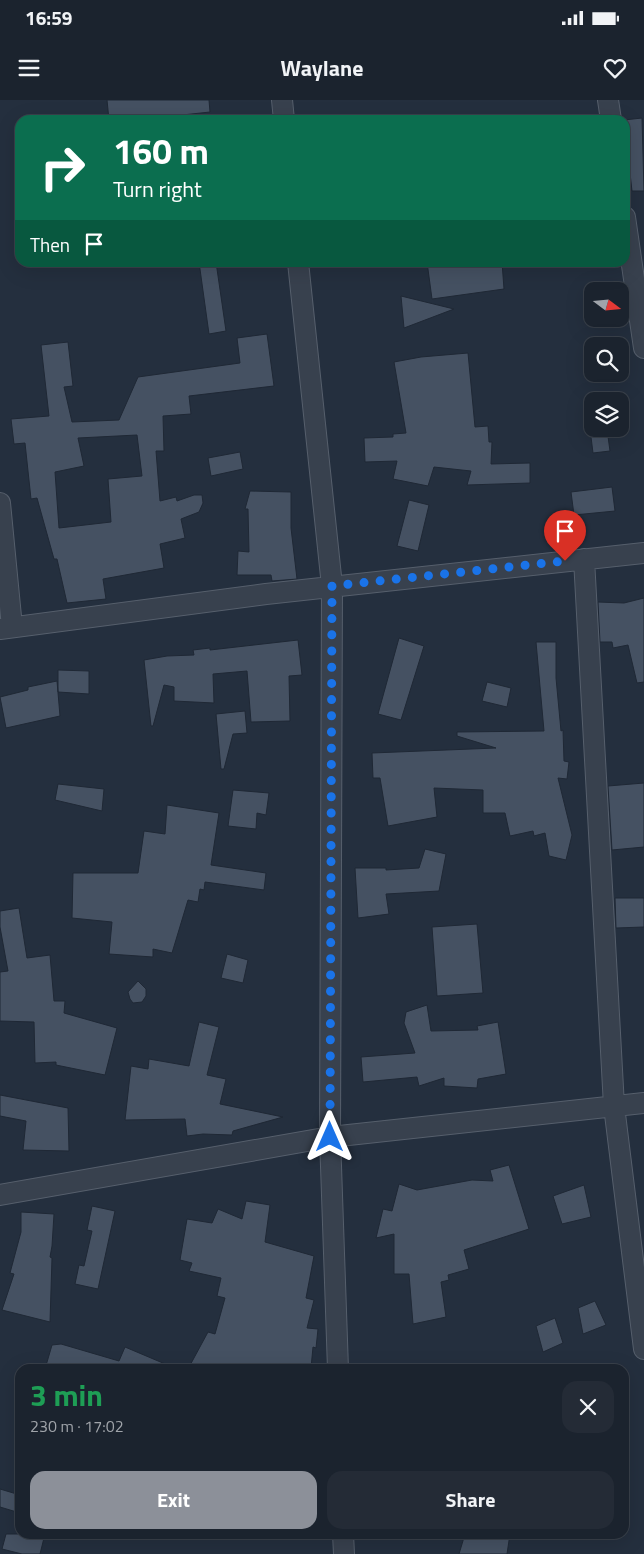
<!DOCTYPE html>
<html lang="en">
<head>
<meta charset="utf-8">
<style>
	:root { --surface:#1b232e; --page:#242b36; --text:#f1f3f6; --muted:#a0a4aa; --line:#39404a; --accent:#8c9099 }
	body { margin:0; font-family:"Titillium Web",sans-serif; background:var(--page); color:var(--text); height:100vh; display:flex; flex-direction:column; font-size:19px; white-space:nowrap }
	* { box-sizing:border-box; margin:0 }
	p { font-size:16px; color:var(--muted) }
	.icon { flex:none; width:28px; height:28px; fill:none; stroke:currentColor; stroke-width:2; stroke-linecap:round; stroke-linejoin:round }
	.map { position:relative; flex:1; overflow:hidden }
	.panel { position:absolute; left:15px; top:1264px; width:614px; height:175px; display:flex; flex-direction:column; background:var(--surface); border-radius:15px; box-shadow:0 5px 20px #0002,0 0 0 1px var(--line) }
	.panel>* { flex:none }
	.top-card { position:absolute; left:15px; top:15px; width:615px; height:152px; border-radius:15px; box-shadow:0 5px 20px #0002,0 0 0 1px var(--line); background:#0b6e4f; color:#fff; overflow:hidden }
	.needle { width:32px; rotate:106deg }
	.tools { position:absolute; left:584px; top:182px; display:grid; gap:10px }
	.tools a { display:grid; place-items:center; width:45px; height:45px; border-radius:10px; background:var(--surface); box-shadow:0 5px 20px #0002,0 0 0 1px var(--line); font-size:25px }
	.pin { position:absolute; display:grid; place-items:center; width:42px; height:42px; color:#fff; margin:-51px -21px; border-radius:50% 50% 50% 0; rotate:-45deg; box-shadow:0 0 5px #0007 }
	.pin .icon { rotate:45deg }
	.me { position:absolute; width:55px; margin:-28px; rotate:0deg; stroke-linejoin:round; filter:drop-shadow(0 0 4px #0008) }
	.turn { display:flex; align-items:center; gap:18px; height:105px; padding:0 15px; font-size:22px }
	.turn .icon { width:65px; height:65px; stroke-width:2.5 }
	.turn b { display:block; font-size:35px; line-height:42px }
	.then { display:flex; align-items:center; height:48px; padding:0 15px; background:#0003; gap:10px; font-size:19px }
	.round { display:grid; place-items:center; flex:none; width:52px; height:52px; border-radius:15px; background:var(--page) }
	.summary { display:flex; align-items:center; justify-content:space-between; height:85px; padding:0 15px }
	h1 { font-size:30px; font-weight:700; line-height:38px; color:#1e9e55 }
	.action { display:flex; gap:10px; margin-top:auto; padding:10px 15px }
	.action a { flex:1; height:58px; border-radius:15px; background:var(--accent); color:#fff; font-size:20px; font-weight:700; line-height:58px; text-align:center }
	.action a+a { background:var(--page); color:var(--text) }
	.status { display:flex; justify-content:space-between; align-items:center; height:35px; padding:0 25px; background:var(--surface); direction:ltr }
	.status svg { height:14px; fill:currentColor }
	header { display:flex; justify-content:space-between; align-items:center; height:65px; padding:0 15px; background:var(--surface); font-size:22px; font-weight:700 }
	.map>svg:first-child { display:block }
	.building { fill:#455162; stroke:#1f2835; fill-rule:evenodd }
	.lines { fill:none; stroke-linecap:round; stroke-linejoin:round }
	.street-casing { stroke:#565f6c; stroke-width:22 }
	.street { stroke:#38414e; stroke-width:20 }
	.route { stroke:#1a73e8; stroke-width:9; stroke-dasharray:0 16.2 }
</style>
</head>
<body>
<div class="status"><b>16:59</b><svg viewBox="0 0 49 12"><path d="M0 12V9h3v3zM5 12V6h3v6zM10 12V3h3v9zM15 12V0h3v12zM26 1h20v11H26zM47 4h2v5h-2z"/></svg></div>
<header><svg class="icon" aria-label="menu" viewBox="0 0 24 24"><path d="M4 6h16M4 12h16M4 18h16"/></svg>Waylane<svg class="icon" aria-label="heart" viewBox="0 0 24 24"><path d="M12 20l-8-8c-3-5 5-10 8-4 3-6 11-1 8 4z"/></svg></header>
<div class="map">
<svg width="644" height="1454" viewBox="0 0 644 1454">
	<rect width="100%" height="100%" fill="#242f3e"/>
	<path class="building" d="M107,0H209L210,12L173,16V20H109Z
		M642,18L644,91H632L624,20Z
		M199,162H216L226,231L209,234Z
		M427,162H502L504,189L432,199Z
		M401,196L454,209L404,228Z
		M267,234L274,286L189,296L191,314L163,316L164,351H156L160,401L176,397L177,401L194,395H202L203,403L199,412L181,419L185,438L160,444L164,468L103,479L106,499L67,503L57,459H54L37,398L31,399L25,343L14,344L11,319L49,316L41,245L68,242L73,286L64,287L72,322L119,320L138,277L240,263L237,238ZM137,335L142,376L108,379L111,422L59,428L55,372L84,366L78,338Z
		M468,253L475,327L488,326L489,342H492L491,364L530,363V383L467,385L471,371L434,367L428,386L393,379L397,361L365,362L364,338L393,337V334L406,333L394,262L421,257Z
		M590,329H607L610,351L593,353Z
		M240,352L243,369L211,376L208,358Z
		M612,387L615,411L574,415L571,392Z
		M250,391L291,392V428L297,479L272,481L271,475H237L238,451L249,452L248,409H245Z
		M409,400L429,405L418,451L397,446Z
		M644,498V582L637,583L628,545L613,548L612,542H600L598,502L624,503Z
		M399,538L424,546L401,620L378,614Z
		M298,540L302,575L289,576L290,621L251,622L247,571L213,574L214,603L174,601V587L164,585L153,626H151L144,560L167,556L194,555L193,550L210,548V550Z
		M536,542H556V578L561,631L563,630L564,661L569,662L567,679L558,678L572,735L566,760L549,756L545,733L534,736L533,731L510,736L505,713H483V690L434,688L437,717L388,726L380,678H373L372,653L496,648L457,636V632L544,631Z
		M58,570L89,571V594L58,592Z
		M57,581L60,616L6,628L0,597L28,590V587Z
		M487,582L511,588L507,607L482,601Z
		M245,611L247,633L233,634L224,669H221L216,614Z
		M644,683V747L612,750L608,686Z
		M58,684L104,689L102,711L55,700Z
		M233,690L269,693L266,715L257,713L256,729L228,726Z
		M167,705L219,713L211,765L266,773L264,790L205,782L204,790L200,789L198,802L188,800L172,853L153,849V857L109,854L112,822L72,818L73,773H138L144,731L165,734Z
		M425,749L446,754L439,791L386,794L389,814L358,818L355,768H386V770L419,768Z
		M615,798H644V827L616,828Z
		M19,808L27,858L50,855L54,901H65L64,913L117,928L105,975L56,965V962L35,963L34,922L0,921V872L8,871L0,827V811Z
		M477,824L483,893L437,896L432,827Z
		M227,854L248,860L243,883L221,878Z
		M138,881L146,889V896L142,902L133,903L130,899L128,892Z
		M427,905L431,931L478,930L477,926L498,922L506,974L478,979L477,988L444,986V978L419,986L417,977L363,982L361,957L415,953L404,923L406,912Z
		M199,922L219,927L207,975L226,979L220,1004L283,1017L233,1031L232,1035L203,1034L187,1036L185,1019L125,1020L131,966L148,969L149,959L189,966Z
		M0,995L68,1008L69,1051L23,1050L26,1021L0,1016Z
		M509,1065L529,1129L464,1150L469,1169L448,1175L449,1180L441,1182L446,1217L413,1224L409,1174H394V1134L376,1138L383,1109L392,1111L399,1084L417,1090L472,1080L493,1081L490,1070Z
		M584,1085L591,1117L562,1124L553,1096Z
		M246,1101L270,1105L265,1142L314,1156L306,1198L314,1200L307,1228L318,1229L316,1248L313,1247L311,1268L285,1267V1269H188L208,1232L215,1234L225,1198L217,1196L221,1178L189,1171L192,1163L180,1160L187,1119L212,1123L218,1109L242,1119Z
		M92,1106L115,1111L98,1189L75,1184L79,1165L84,1166L92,1131L87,1130Z
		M21,1112L54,1114L52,1146L50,1157L52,1158L50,1222L2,1210L14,1174L10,1173L21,1132Z
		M595,1201L606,1225L583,1234L578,1208Z
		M555,1218L563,1243L543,1252L536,1226Z
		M61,1244L119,1261L125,1247L177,1269H45L52,1245Z
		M0,1389L20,1395V1413L0,1407Z
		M6,1434H45L40,1454H22L2,1449Z
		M465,1434H510L507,1454H459Z"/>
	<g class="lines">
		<g class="street-casing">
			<path id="street" d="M282,0L284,20
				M608,0L611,20
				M625,117L644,248
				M298,162L332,486L330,1037L338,1269
				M0,403L12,527
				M584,459L614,1006L644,1249
				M0,529L266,494L644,453
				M0,1095L330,1037L644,1003
				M343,1434L344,1454"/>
		</g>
		<use href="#street" class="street"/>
	</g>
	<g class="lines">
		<path class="route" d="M330,1037L332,486L565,461"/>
	</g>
</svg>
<div class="tools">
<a><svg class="needle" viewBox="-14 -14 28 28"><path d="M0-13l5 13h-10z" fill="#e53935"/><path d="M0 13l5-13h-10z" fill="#a0a4aa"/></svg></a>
<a><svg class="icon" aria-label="search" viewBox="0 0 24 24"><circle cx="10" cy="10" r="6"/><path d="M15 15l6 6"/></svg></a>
<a><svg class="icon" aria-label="layers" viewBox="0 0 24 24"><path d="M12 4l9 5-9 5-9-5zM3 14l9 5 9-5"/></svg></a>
</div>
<div class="pin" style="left:565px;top:461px;background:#d93025"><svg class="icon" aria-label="arrive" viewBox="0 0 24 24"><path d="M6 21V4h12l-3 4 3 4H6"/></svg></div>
<svg class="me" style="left:330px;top:1037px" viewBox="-20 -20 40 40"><path d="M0-17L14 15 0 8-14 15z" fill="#1a73e8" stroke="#fff" stroke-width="4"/></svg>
<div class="top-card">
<div class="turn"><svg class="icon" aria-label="right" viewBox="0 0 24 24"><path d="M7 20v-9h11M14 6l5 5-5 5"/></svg><div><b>160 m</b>Turn right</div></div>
<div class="then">Then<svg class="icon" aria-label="arrive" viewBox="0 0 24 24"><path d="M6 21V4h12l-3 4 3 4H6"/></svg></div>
</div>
<section class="panel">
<div class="summary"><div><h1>3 min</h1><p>230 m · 17:02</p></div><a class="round"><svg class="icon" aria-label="close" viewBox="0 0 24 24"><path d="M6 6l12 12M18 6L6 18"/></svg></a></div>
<div class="action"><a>Exit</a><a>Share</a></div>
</section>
</div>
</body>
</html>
